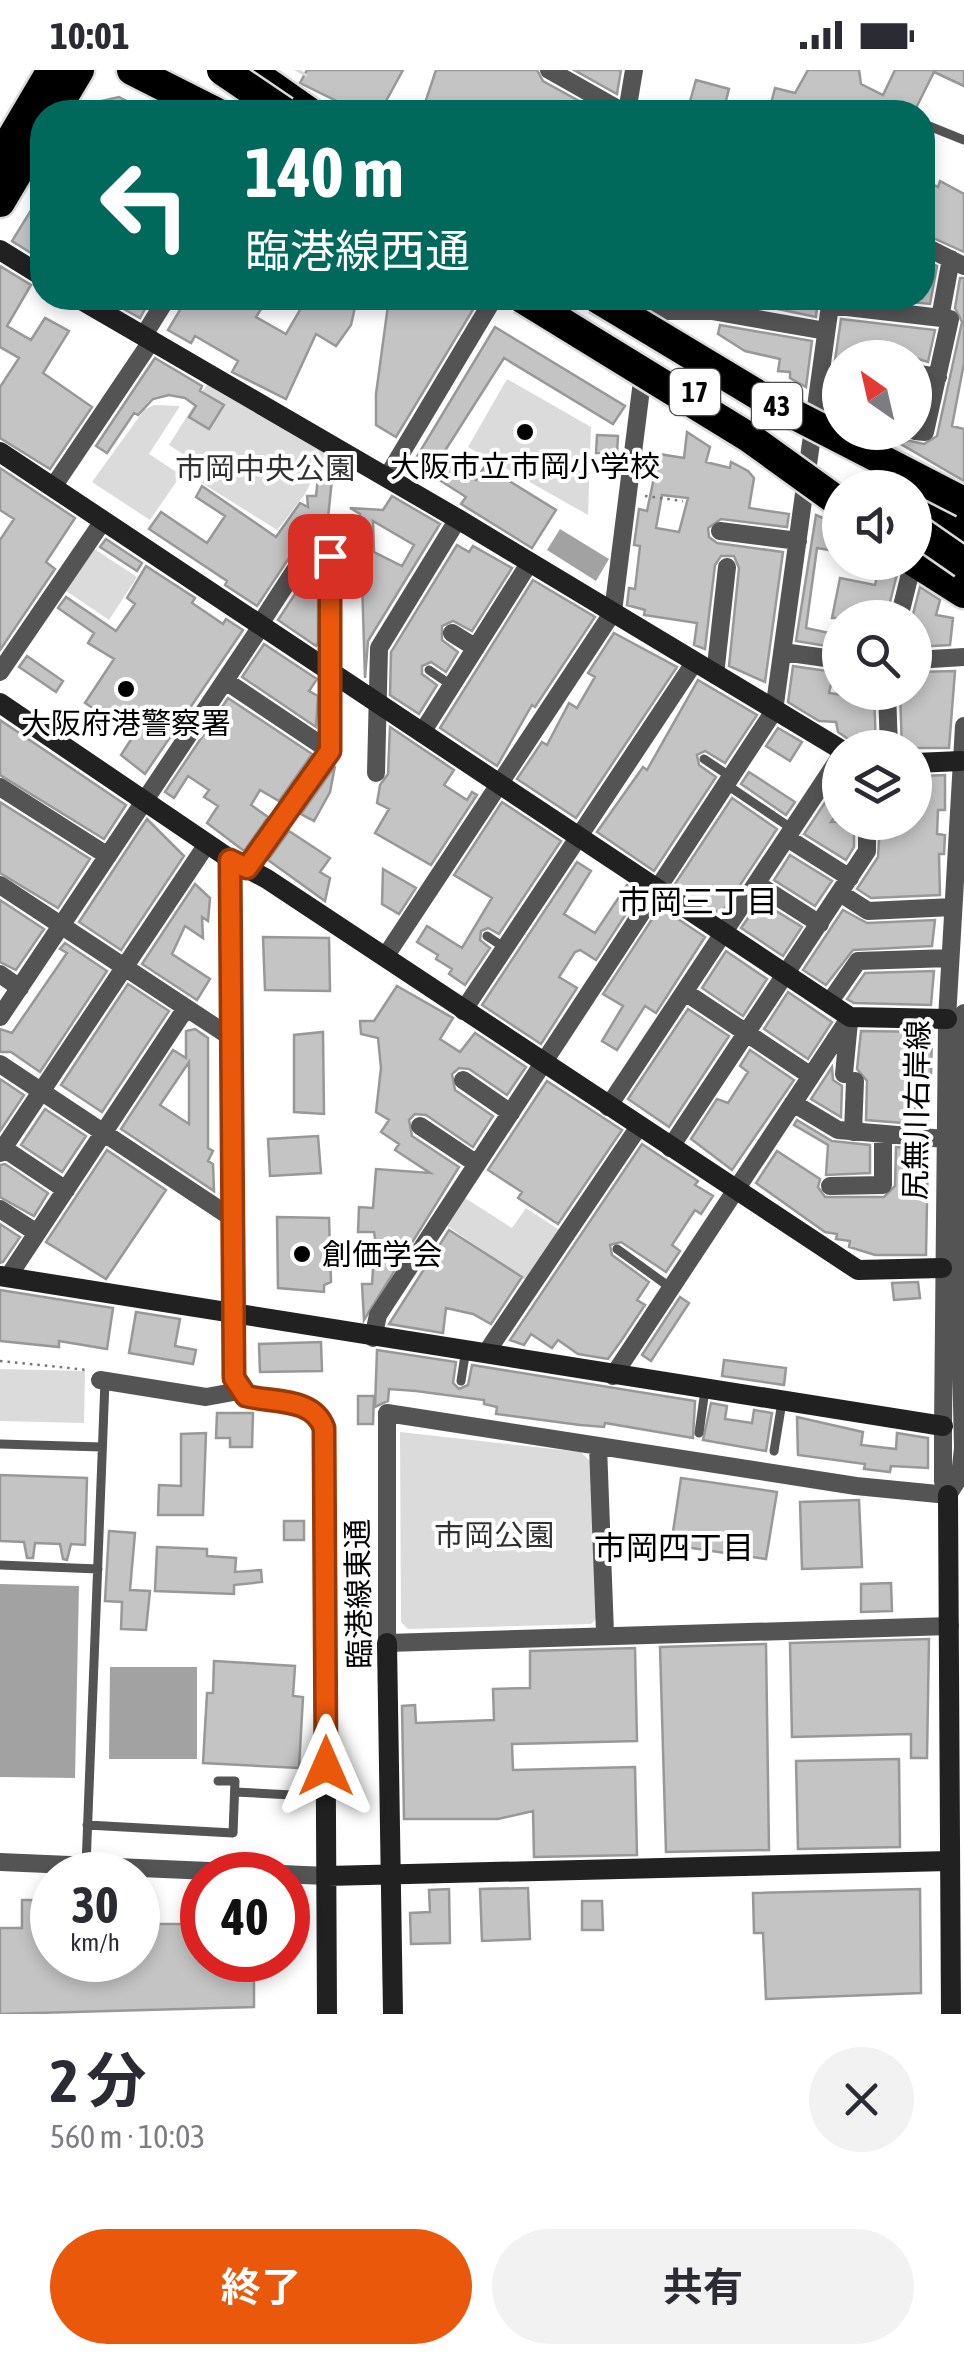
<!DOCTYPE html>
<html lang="ja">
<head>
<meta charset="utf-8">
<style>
	:root { --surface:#fff; --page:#f2f2f3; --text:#2b2b33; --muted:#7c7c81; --accent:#ea580c }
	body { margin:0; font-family:"Asap Condensed","Noto Sans JP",sans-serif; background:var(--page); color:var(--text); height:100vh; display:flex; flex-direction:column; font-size:38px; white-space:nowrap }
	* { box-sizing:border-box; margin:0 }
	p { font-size:32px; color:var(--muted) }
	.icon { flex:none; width:55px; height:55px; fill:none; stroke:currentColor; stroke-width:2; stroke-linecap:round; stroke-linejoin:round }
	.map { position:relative; height:1944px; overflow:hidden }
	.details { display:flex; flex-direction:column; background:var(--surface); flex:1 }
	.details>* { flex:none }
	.banner { position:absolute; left:30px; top:30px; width:905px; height:210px; border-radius:40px; box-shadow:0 5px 15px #0003; background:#00695c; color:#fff; overflow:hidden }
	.needle { width:65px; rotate:326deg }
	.controls { position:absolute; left:822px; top:270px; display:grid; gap:20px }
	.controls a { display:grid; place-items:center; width:110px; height:110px; border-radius:50%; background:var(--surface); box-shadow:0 5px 15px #0003; font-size:50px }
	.speed { position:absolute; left:30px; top:1782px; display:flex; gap:20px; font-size:50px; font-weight:700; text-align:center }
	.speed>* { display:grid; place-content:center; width:130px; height:130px; border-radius:50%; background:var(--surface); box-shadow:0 5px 15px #0003; line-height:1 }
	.speed small { font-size:25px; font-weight:400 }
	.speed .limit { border:15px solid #d22; background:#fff; color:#111 }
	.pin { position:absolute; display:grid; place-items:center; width:85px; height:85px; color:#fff; margin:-42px; border-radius:20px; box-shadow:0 5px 15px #0006 }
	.me { position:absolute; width:110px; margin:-55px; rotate:0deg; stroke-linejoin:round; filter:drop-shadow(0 0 8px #0008) }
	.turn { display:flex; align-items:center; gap:35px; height:210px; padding:0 50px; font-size:45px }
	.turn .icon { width:130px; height:130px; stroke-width:2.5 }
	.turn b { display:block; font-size:70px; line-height:85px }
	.round { display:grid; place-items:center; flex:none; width:105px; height:105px; border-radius:52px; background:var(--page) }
	.summary { display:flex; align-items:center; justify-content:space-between; height:170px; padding:0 50px }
	h1 { font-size:60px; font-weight:700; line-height:75px }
	.button { display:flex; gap:20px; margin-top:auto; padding:20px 50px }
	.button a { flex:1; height:115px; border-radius:60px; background:var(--accent); color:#fff; font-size:40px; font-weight:700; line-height:115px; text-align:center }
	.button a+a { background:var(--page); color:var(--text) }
	.status { display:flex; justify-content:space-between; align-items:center; height:70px; padding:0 50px; background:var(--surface); direction:ltr }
	.status svg { height:28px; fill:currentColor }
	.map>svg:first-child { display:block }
	.green { fill:#dbdbdb }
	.water { fill:#a2a2a2 }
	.building { fill:#c4c4c4; stroke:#989898; stroke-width:2.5; fill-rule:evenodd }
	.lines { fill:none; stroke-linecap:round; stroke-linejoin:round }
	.street-tunnel { stroke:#d9d9d9; stroke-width:18; stroke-dasharray:18 9; stroke-linecap:butt }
	.highway-casing { stroke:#dbdbdb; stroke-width:35 }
	.path { stroke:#767676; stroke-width:2.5; stroke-dasharray:2.5 5; stroke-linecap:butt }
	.lane { stroke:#545454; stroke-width:9 }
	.street { stroke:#545454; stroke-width:18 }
	.secondary { stroke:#212121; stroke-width:20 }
	.highway { stroke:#000; stroke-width:30 }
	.highway-bridge-casing { stroke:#dbdbdb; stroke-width:35; stroke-linecap:butt }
	.highway-bridge { stroke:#000; stroke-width:30 }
	.route-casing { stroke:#983908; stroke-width:25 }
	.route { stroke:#ea580c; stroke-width:18 }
	.poi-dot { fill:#000; stroke:#fff; stroke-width:4 }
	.labels { text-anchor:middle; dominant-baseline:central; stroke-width:8; stroke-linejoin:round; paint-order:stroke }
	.shield { fill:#fff; stroke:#4c4c4c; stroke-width:2.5 }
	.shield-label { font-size:28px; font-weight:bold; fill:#000 }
	.poi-label { font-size:30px; fill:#000; stroke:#fff }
	.park-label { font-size:30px; fill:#323232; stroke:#fff }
	.street-label { font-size:30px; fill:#000; stroke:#fff }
	.neighbourhood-label { font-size:32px; fill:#000; stroke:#fff }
</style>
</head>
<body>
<div class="status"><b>10:01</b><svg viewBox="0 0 49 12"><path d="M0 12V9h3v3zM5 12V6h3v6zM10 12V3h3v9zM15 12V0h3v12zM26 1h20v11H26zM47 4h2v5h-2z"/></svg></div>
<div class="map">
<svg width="964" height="1944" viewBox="0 0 964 1944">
	<rect width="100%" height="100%" fill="#fff"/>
	<path class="green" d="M507,309L591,357L588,445L468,377Z
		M209,311L327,381L305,424L277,460L202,413L209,401L169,375Z
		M154,335L180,336L149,384L181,405L150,450L92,412L144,340Z
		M93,478L137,507L109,550L66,521Z
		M462,1126L512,1158L526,1138L564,1163L530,1213L443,1153Z
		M0,1299L85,1301L84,1353L0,1351Z
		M400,1362L581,1382L592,1393L597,1548L591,1554L408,1559L401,1552Z"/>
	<path class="water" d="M560,459L609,489L596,511L547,480Z
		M0,1514L79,1516L75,1708L0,1707Z
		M110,1597H197V1689H109Z"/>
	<path class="building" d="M307,0H403L380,42H369L352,32L349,37L300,13Z
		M436,0H537L543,11L599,42H452L426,30Z
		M574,0H621L617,24Z
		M808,0H859L861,14L883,25L895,0H964V16L934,2L914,42H769L775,18L795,23Z
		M696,10L729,19L723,42H687Z
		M119,27L147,42H76L79,36Z
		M922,109L938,117L940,111L964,124V182L922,163Z
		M33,137L42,143V190L12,171Z
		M922,189L937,196L930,234L874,228H922Z
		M0,196L31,215L7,256L31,270L45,248L69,261L43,303L92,337L50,399L0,368V317L19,288L0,277Z
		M960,208H964V293L952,356L964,359V411L887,366L924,374L937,366L962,252L955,238Z
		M104,228H151L140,248Z
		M187,228H268L256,247L286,264L307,228H357L351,255L336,276L316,264L286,329L232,302L238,291L195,266L191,273L168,260Z
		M389,228H427L442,236L447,228L467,233L471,228H480L396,367L376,355V324Z
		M726,228H818L816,247Z
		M841,249L935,260L928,292L915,288H840L837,335L829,331Z
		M720,255L812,271L806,317L790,308V302L778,301L780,289L745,281L718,264Z
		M495,257L625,336L613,354L504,288L441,387L476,410L485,396L556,440L532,478L461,434L466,427L413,393Z
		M155,288L202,316L200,321L224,335L209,359L189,347L196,336L185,328L169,325L153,329L138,345L134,343L107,383L96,376Z
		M687,362L710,377L706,392L730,398L731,392L748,401L754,408L749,438L789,444L787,457L721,449L708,458L709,467L717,473L783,482L765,612L729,596L739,498L734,486H721L715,495L705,579L694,575L697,553L644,545L645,540L627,535L629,518L635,519L640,476L634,475L639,439L647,441L659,384L684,388ZM662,425L688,428L679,462L656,458Z
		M597,365L618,366L617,384L596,383Z
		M0,398L75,448L46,492L55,499L0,580V470L14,449L0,440Z
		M318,407L332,409L328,448H332L333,463L303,467L257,536L225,515L227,511L149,459L161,442L207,473L225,446L196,427L202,416L276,467L300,433L308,437L307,426H316Z
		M392,426L440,454L368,571L365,608L360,444L350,438L383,440ZM373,451L414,475L402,496L374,482Z
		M816,445L839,455L835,481L817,478L806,558L829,563L827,576L796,571Z
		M106,469L142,493L137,501L100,477Z
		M457,475L469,482L473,476L512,498L472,561L453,551L442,556V570L458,582L446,602L431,592L422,596V604L437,615L419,644L390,625L391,582Z
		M318,489V573L316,576L278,550Z
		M880,492H893L898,500L887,544L861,535L858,548H832L840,508L875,515Z
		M146,496L195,528L192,533L223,554L226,549L243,560L145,704L121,685L134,665L85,633L114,589L88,573L94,563L58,538L66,527L116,561L135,534L127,528Z
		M533,510L595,547L535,637L532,635L497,696L440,658Z
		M920,517L940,530L936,545L953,548L950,575L915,577L912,548Z
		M614,563L677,597L576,748L517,709L542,672L547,675L569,633L577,638L595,607L588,603Z
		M264,574L317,609L309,621L318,626L316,657L242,607Z
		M27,586L63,611L56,622L19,597Z
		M793,596L834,602L829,623L865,628V622H874L876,678L851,671L838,662L836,652L819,651L788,632Z
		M955,601L949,678H902L900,622H915V602Z
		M698,610L757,645L725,693L705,681L697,685L699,695L716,707L654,801L597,762L643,697L647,700Z
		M228,628L312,684L279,731L260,720L251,735L268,747L244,781L207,753L218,736L204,727L209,720L188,706L174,728L165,722Z
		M0,650L126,735L104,769L0,705Z
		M390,657L454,700L444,715L467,730L472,722L477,725L431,795L375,763L389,739L377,733L380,715L388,704Z
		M778,658L802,672L790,691L766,676Z
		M335,696L330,722L314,751L301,744Z
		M749,702L795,732L786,745L741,714Z
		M945,705V740H938L937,764L945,765L944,784H939L940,825L871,828L857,819L878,787L880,752H915V717H922V706Z
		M840,710V740L831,752H854V777L846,790L804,764Z
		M732,728L777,759L721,844L675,814Z
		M0,732L90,789L58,838L0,803Z
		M502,732L561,771L499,864L488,858L481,861L480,870L490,878L465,915L449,904L452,899L436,889L438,885L417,872L427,856L462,878L492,828L454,805Z
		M147,749L184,786L121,880L79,852Z
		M289,761L330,788L320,802L330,808L325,831L268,790Z
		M790,785L832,811L815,836L774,810Z
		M577,792L591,801L564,844L595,863L627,815L639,824L596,890L580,880L575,882L559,907L577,918L541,974L482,935Z
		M383,799L416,818L399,844L382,834Z
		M195,814L210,828L208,851L202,847L203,868L185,856L172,884L210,909L197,930L142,894Z
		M0,830L44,859L16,900L0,892Z
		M760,831L802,857L783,886L741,858Z
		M660,837L705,867L656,943L645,936L617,980L602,971L623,936L603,924Z
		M843,840L867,853L935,850L932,876L853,880L826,915L803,900Z
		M263,867L329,868L330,921L265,920Z
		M65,873L107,901L40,1002L11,982H0V959L12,963L67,883L60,879Z
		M726,881L767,909L743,946L702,918Z
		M934,901L931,935L854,933L847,929L865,903Z
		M128,914L169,941L102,1042L61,1015Z
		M397,916L453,948L440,969L460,982L475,963L526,997L507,1025L469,999L459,998L452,1004L455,1020L493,1046L473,1077L426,1045L415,1044L409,1050L412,1066L459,1097L364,1250L362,1214H372L375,1168L374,1162H358L359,1137L373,1138L376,1099L430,1103L395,1080L399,1074L381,1062L389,1050L376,1042L381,998L378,968L361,964L360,951H374Z
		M788,922L832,952L808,989L764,959Z
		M688,939L729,966L669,1057L628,1029Z
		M195,959L208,968V1078L213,1081L208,1091L213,1094L214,1121L121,1059L173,980L186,988V961ZM189,992V1054L160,1035Z
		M861,961L932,962L931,1005H916L915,1041L929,1042L928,1055L866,1050L867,1011L857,999Z
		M323,962L324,1044L294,1042V965Z
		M750,980L794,1010L732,1100L691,1069L717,1029L728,1033L748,1002L740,996Z
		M832,997L833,1010L842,1016L841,1047L811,1029Z
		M0,1009L24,1025L0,1061Z
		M547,1011L622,1060L558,1154L518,1128L522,1122L488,1100Z
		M45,1039L86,1066L62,1102L21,1075Z
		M797,1050L832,1071L870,1075V1103L826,1105L828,1075L794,1055Z
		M318,1066L321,1103L270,1106L268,1069Z
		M642,1074L698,1111L695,1115L713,1126L701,1144L695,1140L672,1175L680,1181L666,1202L621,1172L610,1175L612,1185L649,1212L637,1230L645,1235L621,1271L608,1289L578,1284L558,1270L552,1278L531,1264L524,1275L510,1270Z
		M896,1077L928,1080L926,1185H875L849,1177L850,1171L836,1169L837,1164L825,1162L756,1113L777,1081L820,1109L818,1117L825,1127H884L895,1116Z
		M107,1080L166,1120L106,1209L46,1172Z
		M5,1094L48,1123L34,1146L0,1127V1095Z
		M277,1147L329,1148L331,1212L324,1215V1222L278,1218Z
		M0,1154L20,1167L3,1192L0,1193Z
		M449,1160L522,1207L491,1254L473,1244L446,1238L443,1263L389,1254Z
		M918,1212L920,1228L894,1230L892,1213Z
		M0,1220L113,1238L107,1279L59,1271V1277L0,1271Z
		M680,1227L689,1233L651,1291L642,1285Z
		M136,1242L180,1249L175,1276L196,1280L193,1294L129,1283Z
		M321,1272L322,1301L260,1302L259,1274Z
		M377,1280L456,1292L453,1313L459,1319L468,1315L472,1295L695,1331L693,1368L605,1353L604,1357L580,1355L496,1344L497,1337L484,1334V1330L416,1321L389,1319L388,1331L375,1337Z
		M724,1290L786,1298L784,1315L722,1306Z
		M358,1326H374L373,1354H358Z
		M711,1333L727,1336L725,1349L752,1353L754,1340L772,1343L766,1381L703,1370Z
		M217,1343H253L252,1377H230V1368H216Z
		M797,1347L863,1362L861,1375L896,1379L897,1363L928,1368V1398L891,1396L890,1402L864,1399L865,1394L798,1385Z
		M206,1363L203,1445H158L159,1415L181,1416V1364Z
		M0,1405L87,1408L85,1475L71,1474L67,1490L63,1489L60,1474L35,1473L33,1488H27L24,1472L0,1471Z
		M681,1408L777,1422L766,1489L671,1475Z
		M859,1430L862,1497L802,1499L800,1432Z
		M284,1451H304V1470H284Z
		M109,1461L135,1463L130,1520L150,1521L146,1560L121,1559L122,1532L105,1531Z
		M157,1477L207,1479V1486L236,1488L235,1502L261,1500L262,1512L234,1515V1524L155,1521Z
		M891,1513L892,1541L861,1542V1514Z
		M929,1569L927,1688H911V1664L792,1667L790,1573Z
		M766,1574L769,1780L666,1782L660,1577Z
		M635,1578L637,1671L512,1674L513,1700L635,1697L637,1785L534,1787L533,1741L498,1749H404L402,1636L415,1635L416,1653L494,1650L493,1619L530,1618V1581Z
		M214,1591L295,1596L293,1626L303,1627L299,1698L203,1693L207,1623H213Z
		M899,1689L900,1777L798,1779L796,1691Z
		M528,1818L530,1869L482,1871L480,1819Z
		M449,1819L450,1873L411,1874L410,1843L430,1842L429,1820Z
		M920,1819L921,1923L766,1929L763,1863H754L753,1823Z
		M22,1830H52V1890H138V1854H202V1890H254V1937L0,1944V1858H22Z
		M582,1831H602L603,1860H582Z"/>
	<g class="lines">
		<path class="street-tunnel" d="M285,26L300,0"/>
		<g class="highway-casing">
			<path id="highway" d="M132,0L215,42
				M249,0L309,42
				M54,42L79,0
				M0,88L52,0
				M0,132L42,61
				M915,432L964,462
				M915,492L964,523"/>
		</g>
		<path class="path" d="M645,426L683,431
			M0,1291L88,1300"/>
		<path class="lane" d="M929,56L964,70
			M429,600L451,615
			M704,689L731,707
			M727,715L791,758
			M487,866L505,878
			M617,1179L671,1218
			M461,1311L466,1279
			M699,1363L705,1320
			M0,1374L102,1377
			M774,1381L782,1332
			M0,1495L98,1499
			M235,1722L292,1725
			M87,1755L233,1763L235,1711H218
			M86,1796L105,1311"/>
		<path class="street" d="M549,0L618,39L637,42
			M627,42L634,0
			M922,175L964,196
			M640,228L636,241H712L826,261
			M830,235L950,249L925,362L915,361
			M940,248L951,189
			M144,265L167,228
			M915,303L938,307
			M387,407L494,228
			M53,417L152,270
			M720,461L798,471
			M899,548L913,492
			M260,554L310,477L330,475
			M452,563L476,578
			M783,582L840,590
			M915,590L964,587
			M0,602L103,451
			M715,605L727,497
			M227,612L330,681
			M887,622L889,678
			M423,661L530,492
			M376,703L379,578L458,449
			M0,717L108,786
			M787,768L850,808
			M247,798L330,681V486
			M757,814L820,854
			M0,815L232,968
			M840,823L868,841L953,837
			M385,887L613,542L642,311
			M0,904L20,918
			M685,922L811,1006
			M829,933L858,891L950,888
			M463,941L694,593
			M0,947L262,555
			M0,994L232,1148
			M844,1004L849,952
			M463,1010L511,1043
			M793,1033L838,1060L945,1069
			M608,1037L840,687
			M420,1056L477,1094
			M853,1062L855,1011
			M3,1078L66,1120
			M670,1078L867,781V752
			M0,1083L207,774
			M830,1116L883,1115V1065
			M0,1139L37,1163
			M8,1207L186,938
			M373,1268L378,1245L774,641L831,228
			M488,1280L638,1058
			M613,1306L850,947
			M100,1310L206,1327L239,1321
			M598,1376L605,1563
			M948,1425L856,1416L387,1343V1573L950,1556
			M948,1425L943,1411V1356L947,949L964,656
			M948,1425L960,1406L963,1378L959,1198L964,943
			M0,1792L327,1806"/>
		<path class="secondary" d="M0,180L42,206
			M78,228L458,449L840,679
			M0,382L850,947L947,949
			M0,633L230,789L267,809L858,1200L942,1198
			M915,693L961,691
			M230,789L234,1308L245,1326C273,1333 313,1326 324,1358L327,1944
			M0,1206L943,1356
			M948,1425L951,1944
			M387,1573L393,1944
			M327,1806L949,1791"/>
		<use href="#highway" class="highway"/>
		<g class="highway-bridge-casing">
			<path id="highway-bridge" d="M222,0L284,42
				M522,228L750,368L840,433
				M597,228L768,331L964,432
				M915,459L964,493"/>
		</g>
		<use href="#highway-bridge" class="highway-bridge"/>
	</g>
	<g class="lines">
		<g class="route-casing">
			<path id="route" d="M326,1696L324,1358C313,1327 273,1333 246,1326L234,1308L230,790L247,798L330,681V486"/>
		</g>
		<use href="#route" class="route"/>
	</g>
	<g class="poi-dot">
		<circle cx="525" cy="362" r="10"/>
		<circle cx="126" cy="619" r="10"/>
		<circle cx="302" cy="1184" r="10"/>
	</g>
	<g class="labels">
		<g class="shield">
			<rect x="670" y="299" width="50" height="46" rx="8"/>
			<rect x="752" y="313" width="50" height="46" rx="8"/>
		</g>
		<g class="shield-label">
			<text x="695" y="322">17</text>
			<text x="777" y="336">43</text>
		</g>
		<g class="poi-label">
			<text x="525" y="396">大阪市立市岡小学校</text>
			<text x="126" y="653">大阪府港警察署</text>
			<text x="322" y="1184" text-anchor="start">創価学会</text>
		</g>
		<g class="park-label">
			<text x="265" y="398">市岡中央公園</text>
			<text x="494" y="1465">市岡公園</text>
		</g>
		<g class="street-label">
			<text transform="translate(916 1040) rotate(-89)">尻無川右岸線</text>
			<text transform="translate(358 1524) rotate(-91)">臨港線東通</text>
		</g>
		<g class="neighbourhood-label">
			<text x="698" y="831">市岡三丁目</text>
			<text x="674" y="1477">市岡四丁目</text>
		</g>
	</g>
</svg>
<div class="controls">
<a><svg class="needle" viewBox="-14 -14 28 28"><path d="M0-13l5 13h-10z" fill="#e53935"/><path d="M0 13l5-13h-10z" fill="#7c7c81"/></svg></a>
<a><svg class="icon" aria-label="sound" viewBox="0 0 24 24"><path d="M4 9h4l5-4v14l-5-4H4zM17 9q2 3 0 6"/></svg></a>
<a><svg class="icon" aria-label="search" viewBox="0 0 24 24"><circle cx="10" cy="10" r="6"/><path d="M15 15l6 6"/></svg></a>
<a><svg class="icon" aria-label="layers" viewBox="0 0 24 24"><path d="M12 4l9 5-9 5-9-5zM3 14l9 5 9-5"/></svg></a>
</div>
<div class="speed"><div>30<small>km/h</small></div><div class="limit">40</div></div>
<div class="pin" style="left:330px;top:486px;background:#d93025"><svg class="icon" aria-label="arrive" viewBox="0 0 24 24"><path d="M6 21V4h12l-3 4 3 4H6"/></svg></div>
<svg class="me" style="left:326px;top:1696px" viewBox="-20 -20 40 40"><path d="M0-17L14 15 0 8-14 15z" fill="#ea580c" stroke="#fff" stroke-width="4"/></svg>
<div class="banner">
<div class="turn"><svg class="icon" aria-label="left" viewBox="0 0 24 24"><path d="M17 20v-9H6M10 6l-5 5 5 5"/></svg><div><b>140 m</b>臨港線西通</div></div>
</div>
</div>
<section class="details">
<div class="summary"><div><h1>2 分</h1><p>560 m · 10:03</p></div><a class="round"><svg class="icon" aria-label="close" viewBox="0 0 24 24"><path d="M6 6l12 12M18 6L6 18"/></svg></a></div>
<div class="button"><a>終了</a><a>共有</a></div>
</section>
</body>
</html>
